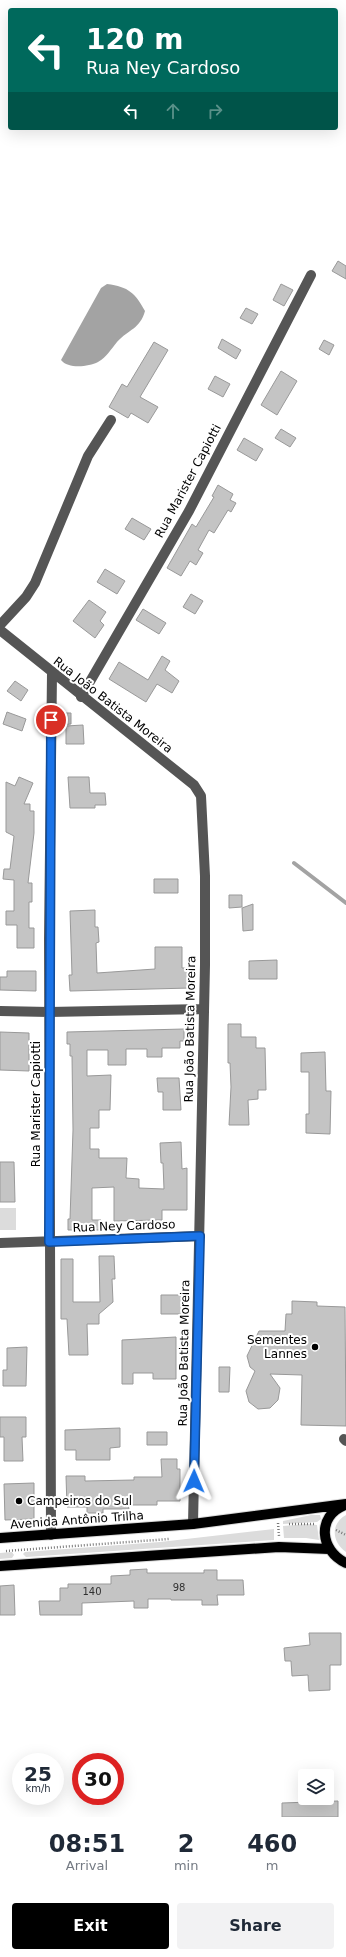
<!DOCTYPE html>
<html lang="en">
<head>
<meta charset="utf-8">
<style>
	:root { --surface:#fff; --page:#f2f2f3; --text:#1f2937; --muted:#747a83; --accent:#000 }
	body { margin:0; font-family:"DejaVu Sans",sans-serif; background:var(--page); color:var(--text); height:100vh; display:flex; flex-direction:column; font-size:15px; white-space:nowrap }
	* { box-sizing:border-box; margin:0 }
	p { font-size:13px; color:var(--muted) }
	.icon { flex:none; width:22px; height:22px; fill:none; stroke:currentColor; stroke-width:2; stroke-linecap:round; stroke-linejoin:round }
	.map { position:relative; height:1817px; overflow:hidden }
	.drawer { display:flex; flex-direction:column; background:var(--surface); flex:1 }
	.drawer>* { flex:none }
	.guide { position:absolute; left:8px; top:8px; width:330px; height:122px; border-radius:4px; box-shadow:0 4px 16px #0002; background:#00695c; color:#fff; overflow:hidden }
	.tools { position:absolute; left:298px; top:1769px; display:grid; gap:8px }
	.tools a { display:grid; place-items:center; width:36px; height:36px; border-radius:4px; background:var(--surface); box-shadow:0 4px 16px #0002; font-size:20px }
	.speed { position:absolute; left:12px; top:1753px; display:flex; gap:8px; font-size:20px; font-weight:700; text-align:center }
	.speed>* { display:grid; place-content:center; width:52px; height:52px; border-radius:50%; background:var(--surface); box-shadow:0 4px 16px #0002; line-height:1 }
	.speed small { font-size:10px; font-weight:400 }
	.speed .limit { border:6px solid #d22; background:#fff; color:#111 }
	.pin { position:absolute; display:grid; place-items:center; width:34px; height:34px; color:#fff; margin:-17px; border:2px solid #fff; border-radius:50%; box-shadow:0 1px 4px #0007 }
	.me { position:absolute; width:44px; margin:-22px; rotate:1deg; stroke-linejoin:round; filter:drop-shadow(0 0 3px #0008) }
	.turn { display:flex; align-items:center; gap:14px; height:84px; padding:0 12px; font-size:18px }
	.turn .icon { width:52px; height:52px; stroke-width:2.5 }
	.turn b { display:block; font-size:28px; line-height:34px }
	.lanes { display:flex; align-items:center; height:38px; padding:0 12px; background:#0003; justify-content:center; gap:20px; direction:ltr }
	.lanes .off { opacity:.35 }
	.eta { display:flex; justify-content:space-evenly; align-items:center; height:68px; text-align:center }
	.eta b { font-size:24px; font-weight:700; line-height:28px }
	.action { display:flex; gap:8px; margin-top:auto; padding:8px 12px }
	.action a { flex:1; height:46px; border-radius:4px; background:var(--accent); color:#fff; font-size:16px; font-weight:700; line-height:46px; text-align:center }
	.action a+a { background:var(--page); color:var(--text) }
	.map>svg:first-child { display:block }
	.green { fill:#dcdcdc }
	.water { fill:#a3a3a3 }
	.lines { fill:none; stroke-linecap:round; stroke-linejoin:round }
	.stream { stroke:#a3a3a3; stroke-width:4 }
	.building { fill:#c4c4c4; stroke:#999 }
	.major-casing { stroke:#dbdbdb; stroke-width:12 }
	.path { stroke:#777; stroke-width:2.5; stroke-dasharray:1 2; stroke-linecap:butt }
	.minor { stroke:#555; stroke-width:10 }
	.major { stroke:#000; stroke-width:10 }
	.route-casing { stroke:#114b97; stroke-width:10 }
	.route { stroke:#1a73e8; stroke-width:7 }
	.poi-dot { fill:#000; stroke:#fff; stroke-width:1.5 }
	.labels { text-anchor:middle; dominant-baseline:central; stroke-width:4; stroke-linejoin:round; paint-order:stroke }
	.number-label { font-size:10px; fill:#313131 }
	.street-label { font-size:12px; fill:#000; stroke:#fff }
	.poi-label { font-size:12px; fill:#000; stroke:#fff; text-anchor:end }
</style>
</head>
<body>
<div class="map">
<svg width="346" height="1817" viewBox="0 0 346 1817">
	<rect width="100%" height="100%" fill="#fff"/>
	<path class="green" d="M0,1208H16V1230H0Z
		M311,1515H320L321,1519L317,1522L283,1524V1521Z
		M346,1515V1552C332,1542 330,1524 346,1515Z
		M307,1524L317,1525L319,1540L306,1538H284L283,1526Z
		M274,1529V1540L26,1557L23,1554L25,1552L160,1542Z
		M12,1552L14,1555L12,1558L0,1559V1553Z"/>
	<path class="water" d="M107,284C129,287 135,293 145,311C140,329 129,329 117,342C111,349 107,357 98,362C88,367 68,369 61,360L101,288Z"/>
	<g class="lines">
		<path class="stream" d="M294,863L346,903"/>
	</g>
	<path class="building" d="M338,261L346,266V279L332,271Z
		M281,284L293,290L284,306L273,300Z
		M246,308L258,314L252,324L240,318Z
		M222,339L241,350L236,359L218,348Z
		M324,340L334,345L329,355L319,349Z
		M154,342L168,350L140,397L158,407L148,423L131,413L128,418L109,407L122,384L127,387Z
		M281,371L297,381L277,415L261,405Z
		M215,376L230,384L223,397L208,389Z
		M281,429L296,438L290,447L275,438Z
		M244,438L263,449L256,461L237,450Z
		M218,485L233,494L230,500L236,503L231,512L228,510L214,533L209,530L198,550L203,553L196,565L190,561L181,576L167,568L192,524L196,527L214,497L212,496Z
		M132,518L151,529L144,540L125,529Z
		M105,569L125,581L117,594L97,582Z
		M191,594L203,601L195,614L183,607Z
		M89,600L106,612L100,621L104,625L95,638L73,621Z
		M143,609L166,623L159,634L136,620Z
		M162,656L170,661L165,670L179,681L172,693L157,684L146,702L109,679L119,662L148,680Z
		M15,681L28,690L21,701L7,691Z
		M7,712L26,719L22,731L3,724Z
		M60,713H71V724L60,725Z
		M83,725L84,744H66V726Z
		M19,777L33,783L24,804H30V811H34V833L28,883H32V902H29V928H34V948H17V925H6V911H14V880L3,879L4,869H10L14,836L6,832V782L15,786Z
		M68,777H89L90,793H105L106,805H95V808H70Z
		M154,879H178V893H154Z
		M229,895H242V907L229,908Z
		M253,904V930L243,931L242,908Z
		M95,910V927H98L99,942L96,943L97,973L155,969V947H182V968H190L191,988L70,991L69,975H72L70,911Z
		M277,960V979H249V961Z
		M7,971H36V991L0,990V977H7Z
		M228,1024H241V1037H256V1048H265L266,1090H258V1099L248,1100L249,1125H229L231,1087L230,1063H228Z
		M184,1029V1041H180V1048H162V1057H147V1049H126V1065H108V1050H87V1076L111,1075L110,1110H99V1128H90V1149H99V1158H127L126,1178L139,1179V1188L164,1189L163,1163H161L160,1143L181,1142L182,1169L187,1168V1210H162V1220L114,1221V1187L92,1188V1220H101V1230H68V1219H70L73,1130L72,1056H70V1044H67V1032Z
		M0,1032L29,1033V1071L0,1070Z
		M325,1052L326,1091H331L330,1134L306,1133V1114H309V1072H301V1053Z
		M157,1078H179L181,1110H163V1092H158Z
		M0,1162H14L15,1202H0Z
		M99,1256H114L115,1279H112L113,1302L99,1314V1324H87L88,1355H69L67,1319H61V1259H73V1302H100Z
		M161,1295H186V1314H161Z
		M292,1301L317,1302V1306L345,1307L346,1426L301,1425L302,1375L270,1374L280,1388L278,1400L270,1408L258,1409L249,1402L246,1391L255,1371L250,1367L247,1356L259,1331H285L286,1314H292Z
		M176,1337V1379H153V1373H133V1384H122V1340Z
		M27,1347L26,1386H3V1370H7V1348Z
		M219,1367H230L229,1392H219Z
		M0,1417H26V1437H22L23,1461H4V1437H0Z
		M120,1428V1447L110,1448V1460H76V1450H65V1430Z
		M147,1432H167V1445H147Z
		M161,1459H177V1469H180V1501H157V1505H128L129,1509H103V1513H87V1507H67L66,1476H85V1481L134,1480V1477H162Z
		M34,1483V1519L5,1520L4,1484Z
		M147,1569V1573H204V1570H217V1580H243L244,1595H217L218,1605H202V1600H171V1599H148V1608H134V1601L82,1603V1615H40L39,1601H60V1588H68V1584H111V1576L130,1575V1570Z
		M14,1585L15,1615H0V1586Z
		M309,1633H341V1665H330V1690L309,1691L308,1675L292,1676L291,1661H285L284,1648L310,1645Z
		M338,1801V1817H282V1803Z"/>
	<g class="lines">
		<g class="major-casing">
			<path id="major" d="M345,1505C316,1516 320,1551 346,1563
				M0,1538L193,1524L346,1504
				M0,1566L279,1547L329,1549"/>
		</g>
		<path class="path" d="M278,1523L279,1536
			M289,1524H316
			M336,1530L346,1535
			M6,1551L169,1539"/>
		<path class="minor" d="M0,625L26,597L35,583L88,456L111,420
			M0,630L194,785L201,796L205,876V965L193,1524
			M81,697L189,511L311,275
			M0,1011L49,1012L204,1009
			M0,1243L200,1236
			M344,1439L346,1441
			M51,1535L49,939L52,673"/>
		<use href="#major" class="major"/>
	</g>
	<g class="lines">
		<g class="route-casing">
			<path id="route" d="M51,720L49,1242L200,1236L194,1481"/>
		</g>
		<use href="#route" class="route"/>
	</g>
	<g class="poi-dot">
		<circle cx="315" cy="1347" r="4"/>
		<circle cx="19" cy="1501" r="4"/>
	</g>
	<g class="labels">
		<g class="number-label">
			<text x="179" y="1587">98</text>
			<text x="92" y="1591">140</text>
		</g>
		<g class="street-label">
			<text transform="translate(188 481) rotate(-62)">Rua Marister Capiotti</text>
			<text transform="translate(113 705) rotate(38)">Rua João Batista Moreira</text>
			<text transform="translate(190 1029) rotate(-89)">Rua João Batista Moreira</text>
			<text transform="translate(36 1104) rotate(-90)">Rua Marister Capiotti</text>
			<text transform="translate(124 1226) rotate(-2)">Rua Ney Cardoso</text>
			<text transform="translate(184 1353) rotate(-89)">Rua João Batista Moreira</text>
			<text transform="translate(77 1520) rotate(-4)">Avenida Antônio Trilha</text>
		</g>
		<g class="poi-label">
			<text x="307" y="1340">Sementes<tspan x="307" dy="14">Lannes</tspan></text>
			<text x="27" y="1501" text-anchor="start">Campeiros do Sul</text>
		</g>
	</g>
</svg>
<div class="tools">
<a><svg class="icon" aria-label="layers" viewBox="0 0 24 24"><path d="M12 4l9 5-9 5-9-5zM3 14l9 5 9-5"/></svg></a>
</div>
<div class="speed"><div>25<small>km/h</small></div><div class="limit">30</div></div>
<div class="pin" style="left:51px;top:720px;background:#d93025"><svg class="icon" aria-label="arrive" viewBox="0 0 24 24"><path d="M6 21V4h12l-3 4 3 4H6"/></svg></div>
<svg class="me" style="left:194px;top:1481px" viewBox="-20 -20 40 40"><path d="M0-17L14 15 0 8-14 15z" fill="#1a73e8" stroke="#fff" stroke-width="4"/></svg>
<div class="guide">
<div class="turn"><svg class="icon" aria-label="left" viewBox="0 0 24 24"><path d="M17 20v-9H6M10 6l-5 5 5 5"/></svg><div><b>120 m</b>Rua Ney Cardoso</div></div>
<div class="lanes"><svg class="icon" aria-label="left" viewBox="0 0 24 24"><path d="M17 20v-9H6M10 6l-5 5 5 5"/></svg><svg class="icon off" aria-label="ahead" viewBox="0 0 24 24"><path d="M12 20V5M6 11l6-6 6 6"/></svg><svg class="icon off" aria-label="right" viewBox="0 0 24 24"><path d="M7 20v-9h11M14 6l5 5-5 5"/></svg></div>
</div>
</div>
<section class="drawer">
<div class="eta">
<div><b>08:51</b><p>Arrival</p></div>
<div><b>2</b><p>min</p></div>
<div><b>460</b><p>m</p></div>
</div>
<div class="action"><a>Exit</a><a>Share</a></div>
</section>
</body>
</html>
